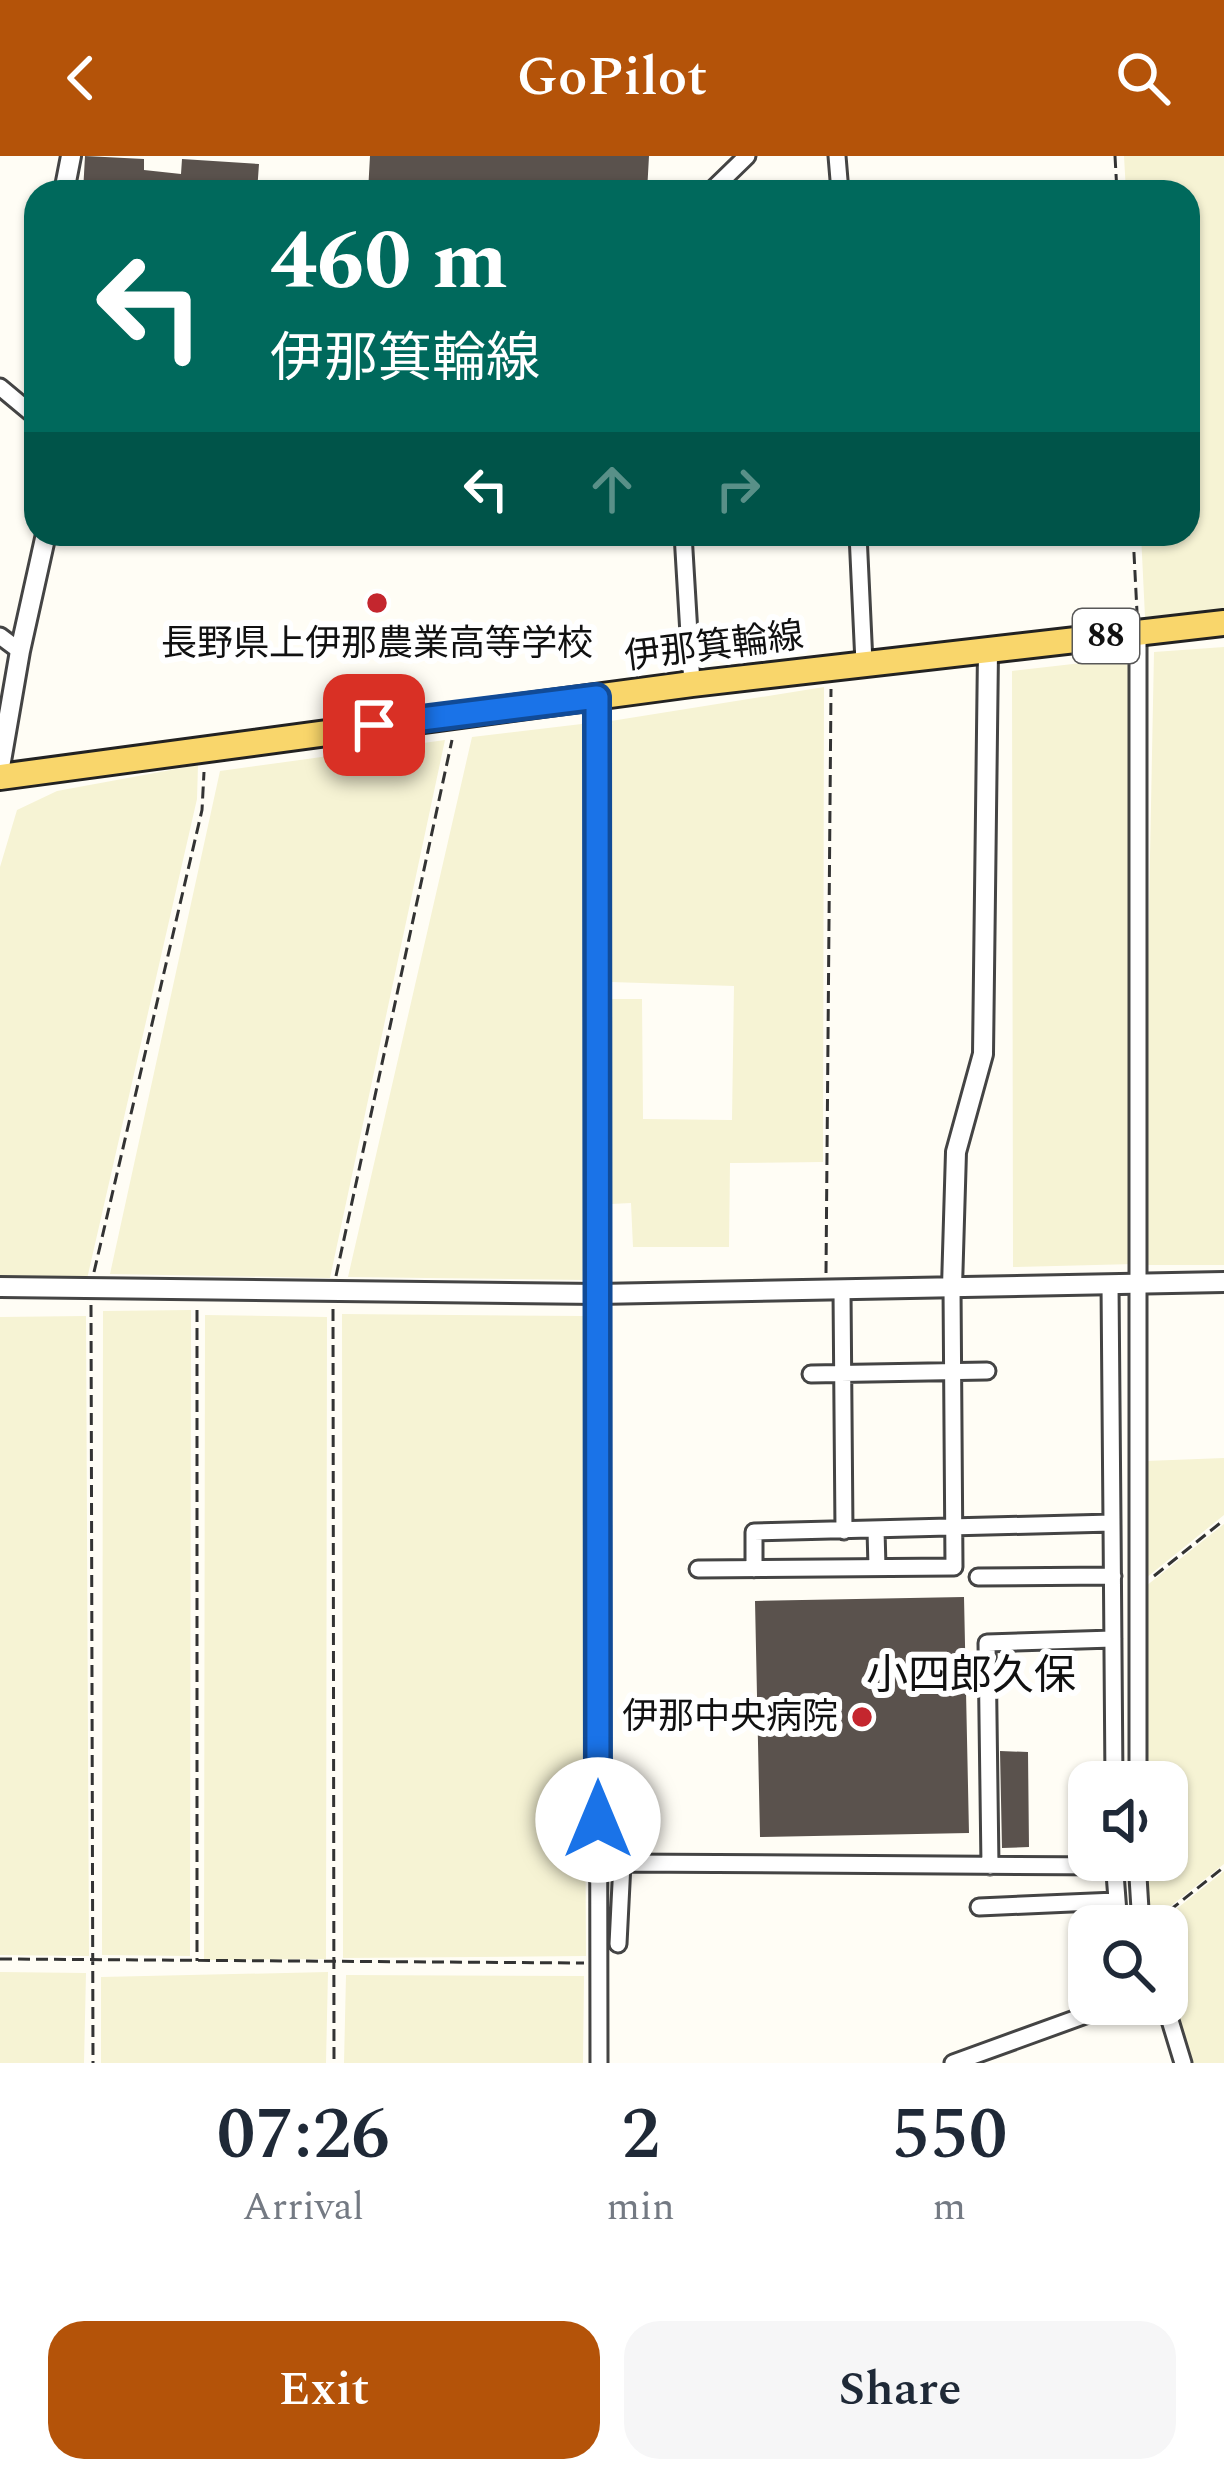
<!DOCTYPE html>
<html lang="en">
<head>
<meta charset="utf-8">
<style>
	:root { --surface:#fff; --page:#f6f6f7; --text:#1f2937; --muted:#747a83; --accent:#b45309 }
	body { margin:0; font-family:Spectral,"Noto Sans JP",serif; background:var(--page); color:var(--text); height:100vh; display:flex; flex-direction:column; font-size:45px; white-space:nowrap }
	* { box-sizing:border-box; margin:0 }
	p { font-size:39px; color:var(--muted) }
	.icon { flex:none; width:66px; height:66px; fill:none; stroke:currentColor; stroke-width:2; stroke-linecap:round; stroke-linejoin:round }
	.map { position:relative; height:1907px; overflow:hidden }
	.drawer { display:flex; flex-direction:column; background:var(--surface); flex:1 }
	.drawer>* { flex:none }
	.guide { position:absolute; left:24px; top:24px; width:1176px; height:366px; border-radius:36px; box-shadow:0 3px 9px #0004; background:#00695c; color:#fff; overflow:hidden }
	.buttons { position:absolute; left:1068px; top:1605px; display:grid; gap:24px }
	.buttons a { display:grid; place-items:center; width:120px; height:120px; border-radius:24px; background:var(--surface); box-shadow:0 3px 9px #0004; font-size:60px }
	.pin { position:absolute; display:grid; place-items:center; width:102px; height:102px; color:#fff; margin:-51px; border-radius:24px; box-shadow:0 6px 18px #0006 }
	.me { position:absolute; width:132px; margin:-66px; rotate:0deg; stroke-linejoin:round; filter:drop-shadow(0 0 9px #0008) }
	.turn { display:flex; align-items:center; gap:42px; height:252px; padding:0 48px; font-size:54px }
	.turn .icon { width:156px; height:156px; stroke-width:2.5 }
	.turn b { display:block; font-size:84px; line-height:102px }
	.lanes { display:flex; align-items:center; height:114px; padding:0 48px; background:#0003; justify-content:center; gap:60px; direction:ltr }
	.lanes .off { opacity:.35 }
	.eta { display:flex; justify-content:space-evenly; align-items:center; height:204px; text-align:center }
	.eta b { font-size:72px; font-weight:600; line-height:84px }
	.primary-button { display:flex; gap:24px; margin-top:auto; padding:24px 48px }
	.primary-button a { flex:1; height:138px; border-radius:36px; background:var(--accent); color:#fff; font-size:48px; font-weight:600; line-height:138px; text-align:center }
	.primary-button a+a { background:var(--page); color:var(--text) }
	header { display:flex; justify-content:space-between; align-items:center; height:156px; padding:0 48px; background:var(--accent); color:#fff; font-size:54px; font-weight:600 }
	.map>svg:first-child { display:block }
	.farmland { fill:#f6f3d4 }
	.building { fill:#5a524d }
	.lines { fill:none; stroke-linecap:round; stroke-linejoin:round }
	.minor-casing { stroke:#444; stroke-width:21 }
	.tertiary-casing { stroke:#444; stroke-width:24 }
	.primary-casing { stroke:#222; stroke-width:30 }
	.path { stroke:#333; stroke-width:3; stroke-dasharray:12 6; stroke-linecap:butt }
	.minor { stroke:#fff; stroke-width:15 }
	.tertiary { stroke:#fff; stroke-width:18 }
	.primary { stroke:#f9d66b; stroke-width:24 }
	.route-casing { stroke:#114b97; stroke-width:30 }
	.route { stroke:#1a73e8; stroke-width:21 }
	.poi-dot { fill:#c4262e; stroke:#fff; stroke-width:4.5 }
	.labels { text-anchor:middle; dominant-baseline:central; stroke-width:12; stroke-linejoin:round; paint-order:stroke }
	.shield { fill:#fff; stroke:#585858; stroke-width:3 }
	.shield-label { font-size:33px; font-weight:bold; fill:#111 }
	.poi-label { font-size:36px; fill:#111; stroke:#fff }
	.street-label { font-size:36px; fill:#111; stroke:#fff }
	.quarter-label { font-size:42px; fill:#111; stroke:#fff }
</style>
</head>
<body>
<header><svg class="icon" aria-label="back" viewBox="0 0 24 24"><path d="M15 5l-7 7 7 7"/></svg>GoPilot<svg class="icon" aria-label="search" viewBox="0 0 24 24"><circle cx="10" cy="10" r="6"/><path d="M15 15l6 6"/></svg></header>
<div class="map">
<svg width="1224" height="1907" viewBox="0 0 1224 1907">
	<rect width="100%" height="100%" fill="#fffdf5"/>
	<path class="farmland" d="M1124,0H1224V453L1145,461L1141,378H1188V36H1126Z
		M1224,491V1109H1142L1154,496Z
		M1134,501L1135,1108L1013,1111L1012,515Z
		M824,531L823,1006L730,1007L729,1091H633L631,1047L611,1048L609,843H642L643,963L732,964L734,830L611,826V565Z
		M590,567L587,1124L348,1121L472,581Z
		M445,584L330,1122L110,1118L220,615Z
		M198,609L197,643L87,1123H0V711L17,654L57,635Z
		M191,1154L190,1800L102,1799L103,1155Z
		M342,1158L583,1160L586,1800L343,1802Z
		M205,1159L327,1161L326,1803L204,1804Z
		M86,1160L89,1800L0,1799V1161Z
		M1224,1302V1359L1146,1422V1305Z
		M1224,1368V1708L1148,1768L1144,1704H1167V1626H1145L1146,1430Z
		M1224,1715V1907H1190L1167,1830V1770H1155Z
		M0,1816L86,1817L84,1907H0Z
		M328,1816L326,1907H101V1821Z
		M346,1819L584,1820L583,1907H344Z"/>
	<path class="building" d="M85,0L144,3V14L181,18L182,3L259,8L257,36H83Z
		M370,0H649L647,36H617L618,28L546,24L545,31L440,25V36H368Z
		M964,1441L969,1677L760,1681L755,1445Z
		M1000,1595L1028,1596L1029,1691L1002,1692Z"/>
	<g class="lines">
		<g class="minor-casing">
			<path id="minor" d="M837,0L840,36
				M710,36L747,0
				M0,231L36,261
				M683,378L692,528
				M858,378L864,507
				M0,480L20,495
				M597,541L599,1907
				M842,1135L844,1375
				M811,1218L987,1215
				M1112,1367L1114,1626
				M876,1374L877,1411
				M698,1413L954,1411L952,1131
				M754,1413V1376L1112,1367L1110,1128
				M978,1421L1113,1420
				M1138,1626V476
				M1114,1704L1119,1770
				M1137,1704L1141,1770
				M990,1710L987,1487L1113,1483
				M979,1751L1116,1745
				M618,1788L622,1707L1114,1710
				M1165,1848L1183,1907
				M953,1907L1116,1848"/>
		</g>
		<g class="tertiary-casing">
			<path id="tertiary" d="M64,36L71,0
				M0,611L20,495L46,378
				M0,1131L598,1138L1224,1126
				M952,1131L956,996L983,898L988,496"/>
		</g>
		<g class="primary-casing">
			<path id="primary" d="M0,621L692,528L1224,467"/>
		</g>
		<path class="path" d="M1115,0L1117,36
			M1133,378L1137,456
			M94,1116L202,654L204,616
			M826,1117L831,533
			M336,1120L452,584
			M91,1149L93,1907
			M333,1153L334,1907
			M197,1154V1805
			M1154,1420L1224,1364
			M1155,1766L1224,1711
			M0,1803L584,1807"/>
		<use href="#minor" class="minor"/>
		<use href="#tertiary" class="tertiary"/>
		<use href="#primary" class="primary"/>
	</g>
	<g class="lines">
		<g class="route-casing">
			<path id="route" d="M374,569L597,541L598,1664"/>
		</g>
		<use href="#route" class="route"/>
	</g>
	<g class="poi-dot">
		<circle cx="377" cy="447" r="12"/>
		<circle cx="862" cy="1561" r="12"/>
	</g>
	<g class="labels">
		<rect class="shield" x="1073" y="453" width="66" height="54" rx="9"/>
		<g class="shield-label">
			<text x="1106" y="480">88</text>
		</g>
		<g class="poi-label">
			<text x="377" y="488">長野県上伊那農業高等学校</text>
			<text x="838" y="1561" text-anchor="end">伊那中央病院</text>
		</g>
		<g class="street-label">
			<text transform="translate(714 491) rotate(-7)">伊那箕輪線</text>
		</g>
		<g class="quarter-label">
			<text x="971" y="1520">小四郎久保</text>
		</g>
	</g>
</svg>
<div class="buttons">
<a><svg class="icon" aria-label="sound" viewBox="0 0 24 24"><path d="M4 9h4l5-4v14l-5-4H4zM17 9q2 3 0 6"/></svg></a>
<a><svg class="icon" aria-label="search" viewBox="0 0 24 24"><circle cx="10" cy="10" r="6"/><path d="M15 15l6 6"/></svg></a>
</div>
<div class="pin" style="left:374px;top:569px;background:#d93025"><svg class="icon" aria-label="arrive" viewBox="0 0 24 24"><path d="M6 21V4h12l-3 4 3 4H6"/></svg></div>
<svg class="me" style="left:598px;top:1664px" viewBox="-20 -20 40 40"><circle r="19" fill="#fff"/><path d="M0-13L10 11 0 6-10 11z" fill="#1a73e8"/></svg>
<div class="guide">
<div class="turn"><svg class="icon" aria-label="left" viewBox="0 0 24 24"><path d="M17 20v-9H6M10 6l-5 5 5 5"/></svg><div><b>460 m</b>伊那箕輪線</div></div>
<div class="lanes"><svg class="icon" aria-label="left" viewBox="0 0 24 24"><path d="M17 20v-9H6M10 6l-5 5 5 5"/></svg><svg class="icon off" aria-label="ahead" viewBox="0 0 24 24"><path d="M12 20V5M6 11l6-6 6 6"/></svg><svg class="icon off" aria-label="right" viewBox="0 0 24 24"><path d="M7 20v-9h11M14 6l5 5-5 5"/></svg></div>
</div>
</div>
<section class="drawer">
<div class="eta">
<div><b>07:26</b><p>Arrival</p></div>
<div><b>2</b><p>min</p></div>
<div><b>550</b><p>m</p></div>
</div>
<div class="primary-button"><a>Exit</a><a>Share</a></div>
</section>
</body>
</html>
